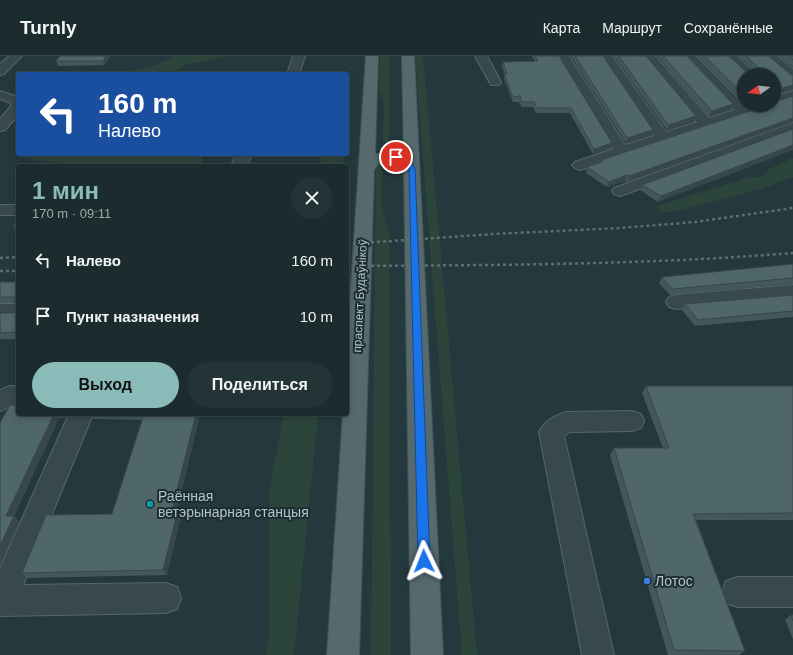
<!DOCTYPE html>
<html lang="ru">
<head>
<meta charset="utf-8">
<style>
	:root { --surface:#1b2b2e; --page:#243336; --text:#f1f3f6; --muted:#a0a7aa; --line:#39474a; --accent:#8bbbb9 }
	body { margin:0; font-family:Helvetica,sans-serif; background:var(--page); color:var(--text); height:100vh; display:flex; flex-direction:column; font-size:15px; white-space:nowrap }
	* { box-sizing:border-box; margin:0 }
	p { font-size:13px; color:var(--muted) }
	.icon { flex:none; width:22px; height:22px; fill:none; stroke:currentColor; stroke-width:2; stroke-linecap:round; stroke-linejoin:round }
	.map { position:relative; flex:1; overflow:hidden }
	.sheet { position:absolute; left:16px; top:108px; width:333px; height:252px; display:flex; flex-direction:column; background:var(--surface); border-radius:4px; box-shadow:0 2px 6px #0003,0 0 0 1px var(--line) }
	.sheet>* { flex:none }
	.banner { position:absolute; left:16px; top:16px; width:333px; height:84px; border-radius:4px; box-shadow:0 2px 6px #0003,0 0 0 1px var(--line); background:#1a4fa0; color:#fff; overflow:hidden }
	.needle { width:26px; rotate:256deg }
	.tools { position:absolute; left:737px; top:12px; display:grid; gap:8px }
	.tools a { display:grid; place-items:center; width:44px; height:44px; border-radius:50%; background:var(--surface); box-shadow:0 2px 6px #0003,0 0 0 1px var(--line); font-size:20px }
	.pin { position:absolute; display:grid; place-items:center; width:34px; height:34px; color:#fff; margin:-17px; border:2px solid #fff; border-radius:50%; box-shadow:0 1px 4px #0007 }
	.me { position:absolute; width:44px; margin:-22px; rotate:358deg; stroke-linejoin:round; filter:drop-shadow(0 0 3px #0008) }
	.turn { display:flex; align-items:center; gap:14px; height:84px; padding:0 16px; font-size:18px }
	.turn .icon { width:52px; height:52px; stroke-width:2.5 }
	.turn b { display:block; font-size:28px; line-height:34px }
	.round { display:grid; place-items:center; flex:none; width:42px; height:42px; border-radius:21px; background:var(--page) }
	.headline { display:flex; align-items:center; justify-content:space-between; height:68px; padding:0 16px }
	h1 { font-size:24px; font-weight:600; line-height:30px; color:var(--accent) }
	.primary-button { display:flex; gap:8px; margin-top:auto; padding:8px 16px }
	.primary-button a { flex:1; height:46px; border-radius:24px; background:var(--accent); color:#111; font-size:16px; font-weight:600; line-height:46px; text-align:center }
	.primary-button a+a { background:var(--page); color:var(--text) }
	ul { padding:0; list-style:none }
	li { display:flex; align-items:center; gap:12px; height:56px; padding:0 16px }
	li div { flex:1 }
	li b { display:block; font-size:15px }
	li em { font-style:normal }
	header { display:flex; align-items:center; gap:24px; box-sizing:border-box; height:56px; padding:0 20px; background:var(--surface); border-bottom:1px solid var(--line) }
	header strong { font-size:19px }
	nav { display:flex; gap:22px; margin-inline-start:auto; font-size:14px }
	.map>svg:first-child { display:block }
	.green { fill:#2c453b }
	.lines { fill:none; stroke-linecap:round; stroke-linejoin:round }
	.minor-casing { stroke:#56676b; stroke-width:2 }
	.major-casing { stroke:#445559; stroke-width:2 }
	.minor { fill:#38494d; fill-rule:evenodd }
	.major { fill:#56696d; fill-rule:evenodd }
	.rail { stroke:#5a6f74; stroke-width:2.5; stroke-dasharray:3 3; stroke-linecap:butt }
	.wall { fill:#44585b }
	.shaded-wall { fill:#37474a }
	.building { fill:#4f666a; stroke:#37474a }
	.route { fill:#1a73e8; stroke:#114b97 }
	.culture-dot { fill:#0f9aa8; stroke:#1d2e32; stroke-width:1.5 }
	.shop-dot { fill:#3f7fe0; stroke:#1d2e32; stroke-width:1.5 }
	.labels { text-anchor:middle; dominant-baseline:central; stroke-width:4; stroke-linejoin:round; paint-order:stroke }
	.street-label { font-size:12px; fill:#b3c4c8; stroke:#1d2e32 }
	.near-poi-label { font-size:14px; fill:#b3c4c8; stroke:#1d2e32; text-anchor:start }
</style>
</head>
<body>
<header>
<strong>Turnly</strong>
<nav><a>Карта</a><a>Маршрут</a><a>Сохранённые</a></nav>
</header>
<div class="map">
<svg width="793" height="599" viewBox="0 0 793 599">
	<rect width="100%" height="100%" fill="#24393d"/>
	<path class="green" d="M173,0H230L184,9L177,14L163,18H101C122,15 155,14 173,0Z
		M380,0H389V86H383L384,49L379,32Z
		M415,0H423L477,599H462Z
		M21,98H202V110H86L26,103Z
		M322,98H344L342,110H320Z
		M793,102V121L764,132L673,156L659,155L657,150L749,121L761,122L769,113Z
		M376,107H382V152L389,177L391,599H371Z
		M284,358H318L294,599H266L269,577V435Z"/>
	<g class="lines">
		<g class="minor-casing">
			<path id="minor" d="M9,0H22L4,18L0,19V8Z
				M293,0H305L299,18H287Z
				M475,0H487L501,26L499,29H491Z
				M557,0H569L625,89L654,80L600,0H612L666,76L697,66L643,0H655L709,62L734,54L683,0H696L746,50L770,49L768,52L580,114L575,112L572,109L575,106L613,93Z
				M724,0H737L757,19H744Z
				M764,0H777L793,13V23L789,22Z
				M0,35L18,41V59L5,74L0,75V63L11,50V47L0,43Z
				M793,35V43L778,48L774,47V36L780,39Z
				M793,67V76L626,138L620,140L614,138L612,135L614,132Z
				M236,98H252L247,110H231Z
				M0,149H18V159H0Z
				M793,229V243L676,253L669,251L666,246L669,241L676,239Z
				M0,248H18V262H0Z
				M10,330H18V348C12,348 6,353 0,355V334Z
				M632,355L641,358L644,365L641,372L632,375L570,376L564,380L614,599H582L539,376C544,365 555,360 566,356Z
				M69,358H93L23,529L166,527L177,531L181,542L177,553L166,557L0,560V512Z
				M737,521H793V551H737L726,547L722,536L726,525Z"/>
		</g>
		<g class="major-casing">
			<path id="major" d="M366,0H378L375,98L390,97L404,99L402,0H414L443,599H411L404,111L402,108L390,106L378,108L374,114L359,599H327L343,358H347V292Z"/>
		</g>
		<use href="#minor" class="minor"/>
		<use href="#major" class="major"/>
		<path class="rail" d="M347,188L494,178L620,172L695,166L793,152
			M0,202L18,201
			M347,210C496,209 644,209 793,197
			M0,215H18"/>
	</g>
	<path class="wall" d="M60,0H111L104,9L58,10L56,5Z
		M532,0H559L612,87L611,92L593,98L570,57H536L533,51H522L519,46H513L504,23L505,18L502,11L503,6L535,5Z
		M571,0H603L652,79L626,87Z
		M614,0H646L696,60L694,65L667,74Z
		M657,0H687L733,48L731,53L709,60Z
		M698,0H729L745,15H755L739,0H769L790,18L793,19V34L780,37L775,36V43L781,44L793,40V66L627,126L625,125L607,131L586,117L587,111L600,107L601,104L774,49V19H744V46Z
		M779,0H793V11Z
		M793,73L658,146L640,134L642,129Z
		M18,164V176H16L13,170Z
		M793,208V228L670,239L659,227L662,221Z
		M0,226H18V283H0V257H15V247H0Z
		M793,239V261L695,270L682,254L685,248Z
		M646,330H793V464H696L745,595L739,599H668L610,399L614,392H663L642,337Z
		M18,358H68L65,362H59L14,460L19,466L0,508Z
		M90,358H200L177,454H178L181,459L167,519L27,522L22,517L112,458L142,364L93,363Z
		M791,559H793V583L785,564Z"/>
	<path class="shaded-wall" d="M106,0H111L104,9L103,5Z
		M793,29V34L780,37L783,32Z
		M733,48L731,53L709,60L712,55Z
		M696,60L694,65L667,74L668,69Z
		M793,62V66L627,126L629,120Z
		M653,74L652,79L626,87L627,82Z
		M612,87L611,92L593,98L594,93Z
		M793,89V94L658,146L661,140Z
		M627,119L625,125L607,131L609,126Z
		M54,358H56L59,362L14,460L19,466L0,508V490L6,460Z
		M62,358H68L65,362Z
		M196,358H200L176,459L172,454Z
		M178,454L181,459L167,519L163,514Z"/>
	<path class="building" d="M60,0H106L103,5H56Z
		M535,0H559L612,87L594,93L571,52H537L534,46H522L520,40L513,41L504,18H507L503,6L538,5Z
		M575,0H603L653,74L627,82Z
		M619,0H646L696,60L668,69Z
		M663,0H687L733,48L712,55Z
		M705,0H729L745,15H760V13L746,0H769L790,18L793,19V29L783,32L775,30V43L781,44L793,40V62L629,120L627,119L609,126L587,111L602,106L601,104L768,49H774V19H744V39Z
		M788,0H793V4Z
		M793,73V89L661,140L642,129Z
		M18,164V170H13Z
		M793,208V222L672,233L662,221Z
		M0,226H18V276L0,277V257H15V241H0Z
		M793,239V255L698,264L685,248Z
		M646,330H793V457L693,458L745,595L674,594L614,392H669Z
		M18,346V358H54L6,460H14L0,490V367L10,349H17Z
		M144,358H196L172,454H178L163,514L22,517L46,459L112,458Z
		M791,559H793V565Z"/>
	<path class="route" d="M393,100L409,104L415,112L430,505L429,509L424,511L420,509L418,505L409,112L405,107L393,103Z"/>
	<circle class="culture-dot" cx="150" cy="448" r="4"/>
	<circle class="shop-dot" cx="647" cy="525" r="4"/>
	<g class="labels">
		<g class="street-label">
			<text transform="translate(360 240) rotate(-87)">праспект Будаўнікоў</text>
		</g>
		<g class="near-poi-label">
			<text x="158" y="440">Раённая<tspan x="158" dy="16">ветэрынарная станцыя</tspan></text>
			<text x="655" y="525">Лотос</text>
		</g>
	</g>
</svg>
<div class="tools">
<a><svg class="needle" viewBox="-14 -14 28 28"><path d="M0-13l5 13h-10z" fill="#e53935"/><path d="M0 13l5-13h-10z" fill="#a0a7aa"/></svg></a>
</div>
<div class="pin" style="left:396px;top:101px;background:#d93025"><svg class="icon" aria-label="arrive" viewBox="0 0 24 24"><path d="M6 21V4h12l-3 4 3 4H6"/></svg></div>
<svg class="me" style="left:424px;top:505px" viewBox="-20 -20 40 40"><path d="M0-17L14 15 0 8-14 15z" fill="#1a73e8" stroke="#fff" stroke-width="4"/></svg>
<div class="banner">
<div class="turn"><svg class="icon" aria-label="left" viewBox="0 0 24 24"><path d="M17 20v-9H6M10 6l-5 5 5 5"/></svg><div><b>160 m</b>Налево</div></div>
</div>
<section class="sheet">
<div class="headline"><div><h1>1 мин</h1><p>170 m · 09:11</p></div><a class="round"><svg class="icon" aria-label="close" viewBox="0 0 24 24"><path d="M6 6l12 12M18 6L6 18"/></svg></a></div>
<ul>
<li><svg class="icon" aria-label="left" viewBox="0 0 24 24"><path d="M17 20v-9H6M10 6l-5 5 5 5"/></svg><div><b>Налево</b></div><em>160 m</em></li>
<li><svg class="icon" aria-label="arrive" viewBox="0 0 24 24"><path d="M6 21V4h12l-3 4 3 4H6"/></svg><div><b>Пункт назначения</b></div><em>10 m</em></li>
</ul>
<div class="primary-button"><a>Выход</a><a>Поделиться</a></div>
</section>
</div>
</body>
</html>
